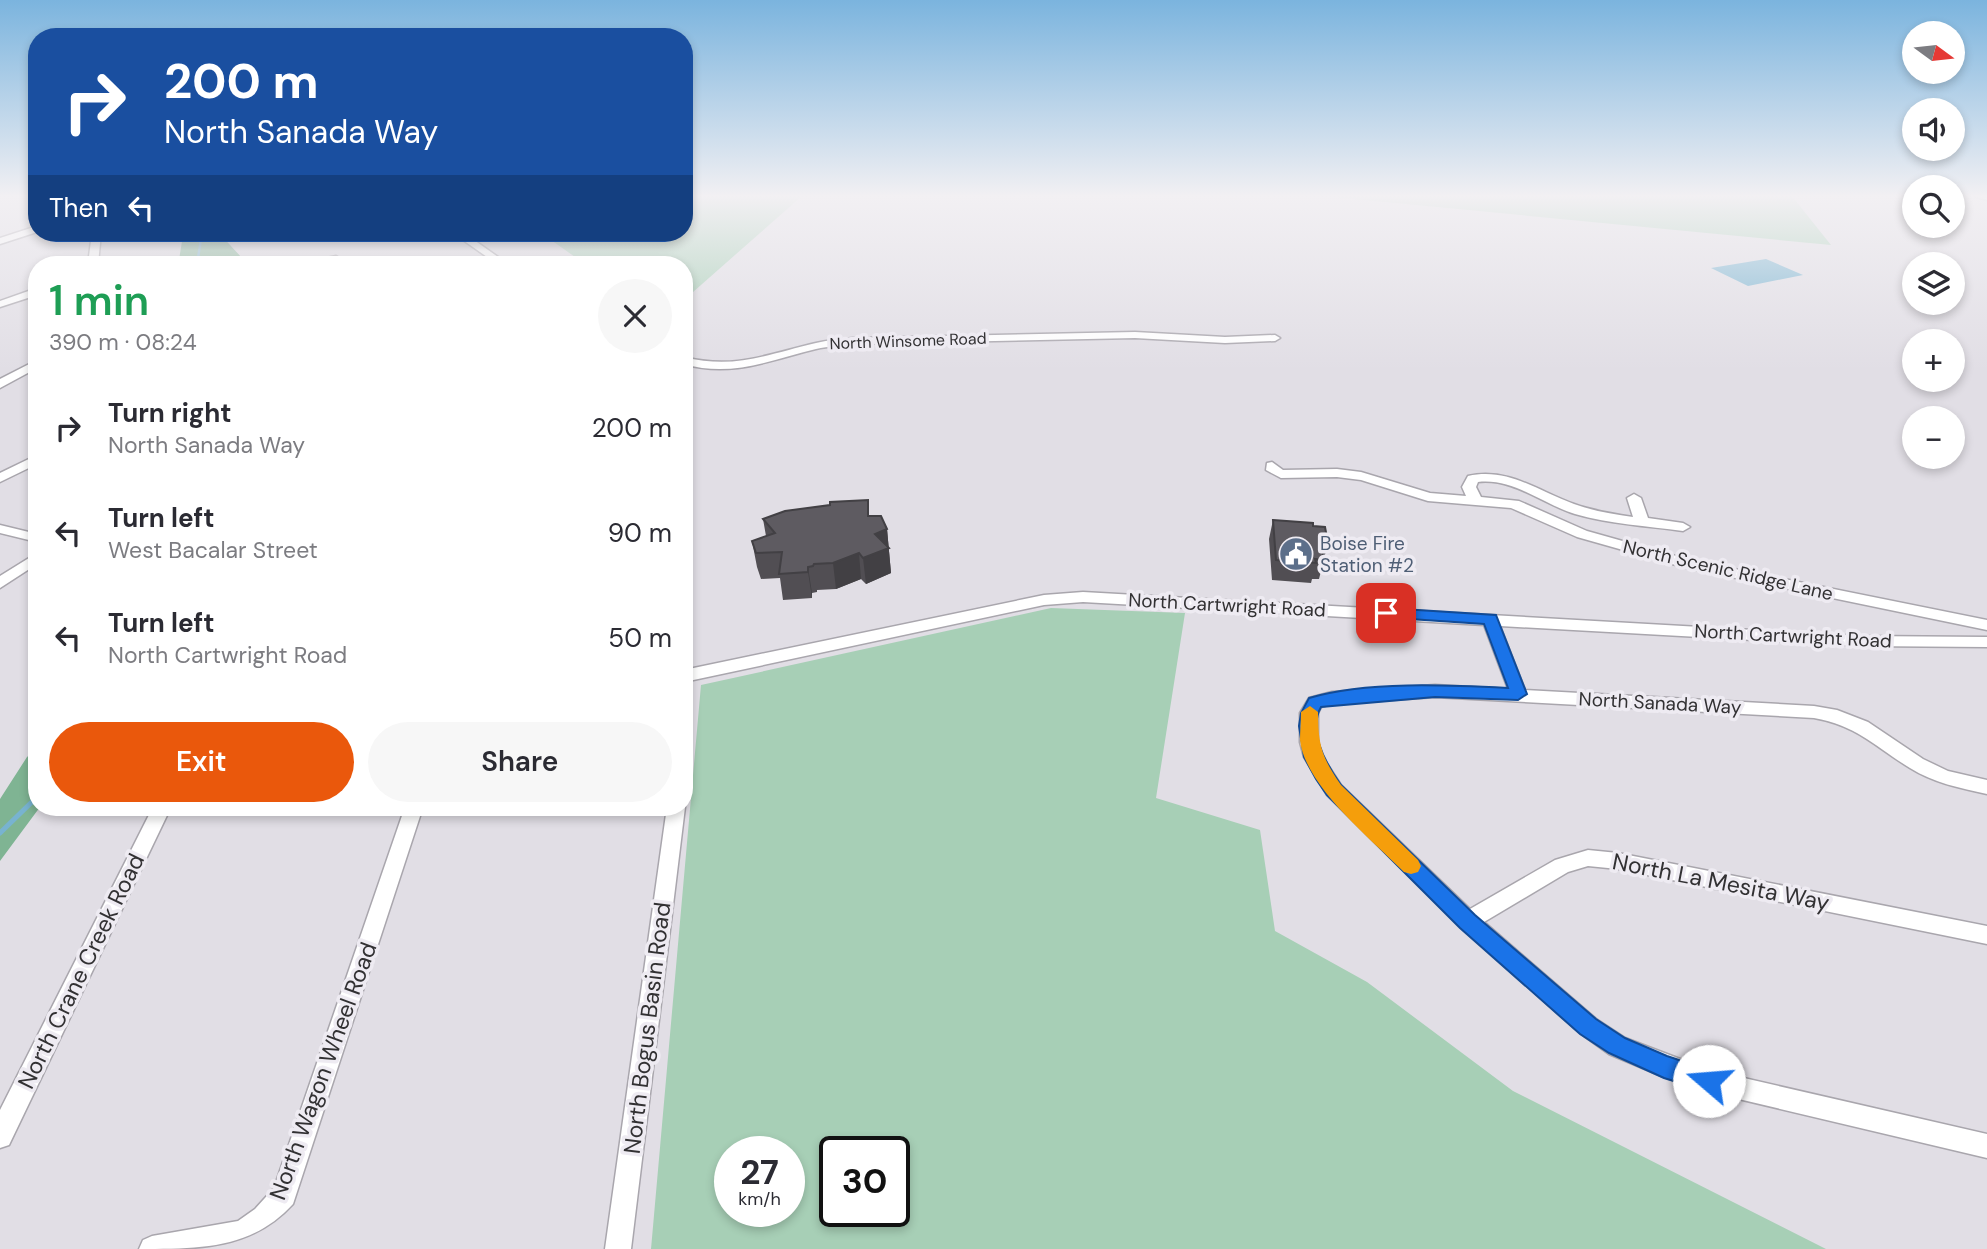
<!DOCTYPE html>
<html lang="en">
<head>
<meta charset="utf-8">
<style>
	:root { --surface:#fff; --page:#f7f7f7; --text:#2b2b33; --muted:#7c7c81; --accent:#ea580c }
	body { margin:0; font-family:"DM Sans",sans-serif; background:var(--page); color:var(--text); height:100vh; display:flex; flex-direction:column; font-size:26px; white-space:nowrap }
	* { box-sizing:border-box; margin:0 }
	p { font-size:23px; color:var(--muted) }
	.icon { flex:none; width:38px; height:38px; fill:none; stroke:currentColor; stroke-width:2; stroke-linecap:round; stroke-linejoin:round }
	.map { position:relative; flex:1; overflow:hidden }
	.drawer { position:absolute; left:28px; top:256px; width:665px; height:560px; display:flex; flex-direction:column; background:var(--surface); border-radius:28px; box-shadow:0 4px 10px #0003 }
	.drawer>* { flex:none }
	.hud { position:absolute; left:28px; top:28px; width:665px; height:214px; border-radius:28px; box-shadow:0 4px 10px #0003; background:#1a4fa0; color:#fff; overflow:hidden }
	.needle { width:46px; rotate:105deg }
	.fabs { position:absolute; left:1902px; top:21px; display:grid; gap:14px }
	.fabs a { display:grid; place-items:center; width:63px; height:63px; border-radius:50%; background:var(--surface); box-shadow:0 4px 10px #0003; font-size:35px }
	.speed { position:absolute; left:714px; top:1136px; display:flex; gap:14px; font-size:35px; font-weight:700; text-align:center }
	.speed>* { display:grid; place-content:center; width:91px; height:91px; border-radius:50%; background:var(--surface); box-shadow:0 4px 10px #0003; line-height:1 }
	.speed small { font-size:18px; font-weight:400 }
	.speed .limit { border:4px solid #111; border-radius:10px; background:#fff; color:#111 }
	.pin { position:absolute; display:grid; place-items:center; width:60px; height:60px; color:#fff; margin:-30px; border-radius:14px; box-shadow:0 4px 10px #0006 }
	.me { position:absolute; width:77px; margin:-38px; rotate:288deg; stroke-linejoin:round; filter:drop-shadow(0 0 5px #0008) }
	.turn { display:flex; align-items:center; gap:24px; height:147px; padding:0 21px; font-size:32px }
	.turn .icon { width:91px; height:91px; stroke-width:2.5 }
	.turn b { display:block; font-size:49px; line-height:60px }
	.then { display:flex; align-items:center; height:66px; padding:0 21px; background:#0003; gap:14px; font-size:26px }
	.round { display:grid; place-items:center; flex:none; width:74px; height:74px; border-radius:37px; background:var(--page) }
	.summary { display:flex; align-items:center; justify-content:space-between; height:119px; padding:0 21px }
	h1 { font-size:42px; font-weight:600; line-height:52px; color:#1e9e55 }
	.button { display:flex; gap:14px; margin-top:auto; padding:14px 21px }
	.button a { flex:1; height:80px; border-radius:42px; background:var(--accent); color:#fff; font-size:28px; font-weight:600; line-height:80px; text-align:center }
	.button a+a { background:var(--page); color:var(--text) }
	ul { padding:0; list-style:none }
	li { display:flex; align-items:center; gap:21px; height:105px; padding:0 21px }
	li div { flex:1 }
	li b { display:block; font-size:26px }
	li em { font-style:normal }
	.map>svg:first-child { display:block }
	.green { fill:#a7cfb6; fill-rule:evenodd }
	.forest { fill:#7fb493 }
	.water { fill:#78b3d0 }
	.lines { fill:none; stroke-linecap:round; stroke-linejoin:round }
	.stream-far1 { stroke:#78b3d0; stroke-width:2.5 }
	.stream { stroke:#78b3d0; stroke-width:5 }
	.minor-casing { stroke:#a9a6ad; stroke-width:3 }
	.minor { fill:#fff; fill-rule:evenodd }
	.wall { fill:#514e53 }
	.shaded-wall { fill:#424044 }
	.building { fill:#5e5b61; stroke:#424044; stroke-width:2 }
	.route { fill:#1a73e8; stroke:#114b97; stroke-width:2 }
	.slow { fill:#f59e0b }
	.labels { text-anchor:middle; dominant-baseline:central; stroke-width:7; stroke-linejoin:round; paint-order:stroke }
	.far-street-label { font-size:16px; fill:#323133; stroke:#eeebf2 }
	.service-label { font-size:19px; fill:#4e5e75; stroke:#eeebf2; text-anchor:start }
	.street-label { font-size:19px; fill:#323133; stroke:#eeebf2 }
	.near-street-label { font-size:23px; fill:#323133; stroke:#eeebf2 }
</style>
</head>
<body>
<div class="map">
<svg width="1987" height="1249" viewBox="0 0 1987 1249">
	<rect width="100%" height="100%" fill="#e1dee5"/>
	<path class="green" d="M684,195H803L684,300V264H585L541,233H684Z
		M1312,195H1791L1831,245Z
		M1051,608L1185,613L1156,798L1260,830L1275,931L1367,982L1513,1091L1826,1249H651L701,685ZM730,1152H789V1211H730ZM835,1152H894V1211H835Z"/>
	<path class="forest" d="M193,233H219L242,258L215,264H182L179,260L183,235Z
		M37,748V807H40L0,861V799L27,757Z"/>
	<path class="water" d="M1766,259L1803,275L1748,286L1711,268Z"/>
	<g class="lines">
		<path class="stream-far1" d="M202,233L198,258L210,264"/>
		<path class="stream" d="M0,833L37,797"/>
		<g class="minor-casing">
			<path id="minor" d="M1976,195H1987V200L1977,197Z
				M37,226V232L0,244V238Z
				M92,233H101L98,264H88Z
				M453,233H464L508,264H497Z
				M336,256L349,264H307L309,262Z
				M37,288V295L0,307V301Z
				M1135,332L1225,337L1275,335L1280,338L1275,341L1225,343L1135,338L854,344C841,346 829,346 816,349C771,360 731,378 684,364V357C735,370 768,354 816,343C829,340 841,339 854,338Z
				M37,360V368L0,388V379Z
				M37,455V464L0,482V473Z
				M1272,462L1283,470L1337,469L1361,472L1430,493L1466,496L1462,487L1468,476C1508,467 1538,491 1574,504C1593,511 1613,514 1633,517L1627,498L1634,494L1641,498L1648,518L1683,523L1690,527L1683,531C1647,526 1610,524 1575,514C1542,504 1514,478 1478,482L1476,487L1481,497L1519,501L1587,531L1690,560L1987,620V630L1683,567L1577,537L1511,508L1428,501L1361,480L1337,477L1281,478L1266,470L1267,463Z
				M0,525L37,534V542L0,533Z
				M37,553V564L0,588V576Z
				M1083,592L1861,636L1987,637V647L1861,646L1500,626L1525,690L1814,706L1837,710L1868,722L1923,759L1948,771L1987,780V794C1960,788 1934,783 1910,768C1874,746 1858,726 1814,718L1435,697L1332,704L1321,707L1318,713V742L1322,756L1341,785L1470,909L1555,860L1588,850L1618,853L1987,926V944L1618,869L1588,866L1568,872L1484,922L1596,1019L1625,1038L1709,1070L1987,1134V1158L1709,1092L1664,1077L1609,1054L1580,1033L1461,927L1327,795L1304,757L1300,742V713L1309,698L1332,692L1435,685L1508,689L1484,625L1083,602L1044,605L684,682V670L1044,595Z
				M684,805L685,807L631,1249H605L667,807Z
				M153,807H171L9,1145L0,1148V1110Z
				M405,807H423L293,1204C252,1249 201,1249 139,1249L143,1240L152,1236L238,1221L255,1209L274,1188Z"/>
		</g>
		<use href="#minor" class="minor"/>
	</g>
	<path class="wall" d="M868,500L869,516L887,529L891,573L866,584L861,579L836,589L817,590V592L812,593V598L783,600L780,578L761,579L757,567L752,541L766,536L763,519Z
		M1273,520L1313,526L1328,543L1319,579H1312L1311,583L1272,580L1269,539Z"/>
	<path class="shaded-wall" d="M887,529L891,573L866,584L863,558L875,534Z
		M859,553L861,579L836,589L833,563Z
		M808,567L812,593V598L808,572Z"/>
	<path class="building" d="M868,500V516H881L887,529L875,534L889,548L863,558L859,553L833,563L814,564L813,566L808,567V572L779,574L782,552L756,553L752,541L775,533L763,519L785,511L830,505V502Z
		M1273,520L1313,523V526L1325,527L1328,543L1321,542L1324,560L1315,559L1316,563L1276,560Z"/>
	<linearGradient id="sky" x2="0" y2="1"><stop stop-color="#7bb4de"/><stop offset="0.53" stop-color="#f2f0f3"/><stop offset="1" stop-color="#f2f0f3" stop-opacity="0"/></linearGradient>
	<rect width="1987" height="370" fill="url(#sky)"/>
	<path class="route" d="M1386,608L1496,615L1527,694L1518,700L1435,697L1321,707C1307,732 1326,764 1341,785L1475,915L1596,1019L1625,1038L1667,1056L1718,1073L1721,1081L1718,1089L1709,1092L1664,1078L1609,1053L1580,1034L1460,928L1327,795L1316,779L1304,757L1299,726L1301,713L1309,698C1366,681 1448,685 1508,688L1484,624L1380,617L1378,613Z"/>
	<path class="slow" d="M1310,706L1318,712C1318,745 1322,758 1341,785L1418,860L1421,866L1418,872L1411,874L1404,872C1372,840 1305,786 1300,740C1300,731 1301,721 1301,712Z"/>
	<defs>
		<g id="civic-disc" transform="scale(1.75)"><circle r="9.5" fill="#5c6f8a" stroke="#eeebf2"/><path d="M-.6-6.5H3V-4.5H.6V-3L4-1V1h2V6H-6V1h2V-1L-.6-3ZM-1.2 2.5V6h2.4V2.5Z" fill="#fff"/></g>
	</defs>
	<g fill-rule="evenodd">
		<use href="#civic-disc" x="1296" y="554"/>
	</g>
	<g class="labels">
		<g class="far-street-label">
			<text transform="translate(908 341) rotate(-2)">North Winsome Road</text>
		</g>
		<g class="service-label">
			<text x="1320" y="543">Boise Fire<tspan x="1320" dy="22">Station #2</tspan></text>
		</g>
		<g class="street-label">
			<text transform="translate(1728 570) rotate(13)">North Scenic Ridge Lane</text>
			<text transform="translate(1227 605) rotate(3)">North Cartwright Road</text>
			<text transform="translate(1793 636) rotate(3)">North Cartwright Road</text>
			<text transform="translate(1660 703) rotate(3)">North Sanada Way</text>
		</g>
		<g class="near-street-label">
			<text transform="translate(1721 882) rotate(11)">North La Mesita Way</text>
			<text transform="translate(81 971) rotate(-64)">North Crane Creek Road</text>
			<text transform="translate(647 1028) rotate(-83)">North Bogus Basin Road</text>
			<text transform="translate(323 1071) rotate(-70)">North Wagon Wheel Road</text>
		</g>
	</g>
</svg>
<div class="fabs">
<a><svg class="needle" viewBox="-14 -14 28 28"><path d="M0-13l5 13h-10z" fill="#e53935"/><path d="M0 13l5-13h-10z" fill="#7c7c81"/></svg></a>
<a><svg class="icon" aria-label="sound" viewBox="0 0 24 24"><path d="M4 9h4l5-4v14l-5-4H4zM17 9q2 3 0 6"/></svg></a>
<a><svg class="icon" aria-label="search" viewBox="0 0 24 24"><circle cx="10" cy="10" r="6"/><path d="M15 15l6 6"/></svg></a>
<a><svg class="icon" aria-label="layers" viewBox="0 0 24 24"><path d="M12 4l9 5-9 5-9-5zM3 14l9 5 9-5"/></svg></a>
<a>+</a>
<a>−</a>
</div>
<div class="speed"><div>27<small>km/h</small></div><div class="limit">30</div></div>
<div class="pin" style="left:1386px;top:613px;background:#d93025"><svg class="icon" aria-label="arrive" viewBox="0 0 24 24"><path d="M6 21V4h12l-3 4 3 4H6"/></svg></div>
<svg class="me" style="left:1709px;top:1081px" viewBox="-20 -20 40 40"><circle r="19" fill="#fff"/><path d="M0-13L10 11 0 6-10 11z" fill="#1a73e8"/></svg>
<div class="hud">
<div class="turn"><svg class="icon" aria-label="right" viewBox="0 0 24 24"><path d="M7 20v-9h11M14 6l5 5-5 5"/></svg><div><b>200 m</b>North Sanada Way</div></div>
<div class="then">Then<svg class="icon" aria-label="left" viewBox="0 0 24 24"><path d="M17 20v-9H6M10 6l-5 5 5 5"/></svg></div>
</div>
<section class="drawer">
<div class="summary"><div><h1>1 min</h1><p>390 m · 08:24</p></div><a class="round"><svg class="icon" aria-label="close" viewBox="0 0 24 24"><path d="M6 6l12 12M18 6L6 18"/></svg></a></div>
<ul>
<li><svg class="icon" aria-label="right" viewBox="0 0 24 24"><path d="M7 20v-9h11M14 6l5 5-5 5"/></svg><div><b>Turn right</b><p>North Sanada Way</p></div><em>200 m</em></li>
<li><svg class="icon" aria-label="left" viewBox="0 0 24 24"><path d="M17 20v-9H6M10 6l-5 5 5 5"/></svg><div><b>Turn left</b><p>West Bacalar Street</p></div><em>90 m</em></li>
<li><svg class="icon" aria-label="left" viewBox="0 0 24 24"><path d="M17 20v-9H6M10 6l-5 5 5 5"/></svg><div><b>Turn left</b><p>North Cartwright Road</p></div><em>50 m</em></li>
</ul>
<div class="button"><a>Exit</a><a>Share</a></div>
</section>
</div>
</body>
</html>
